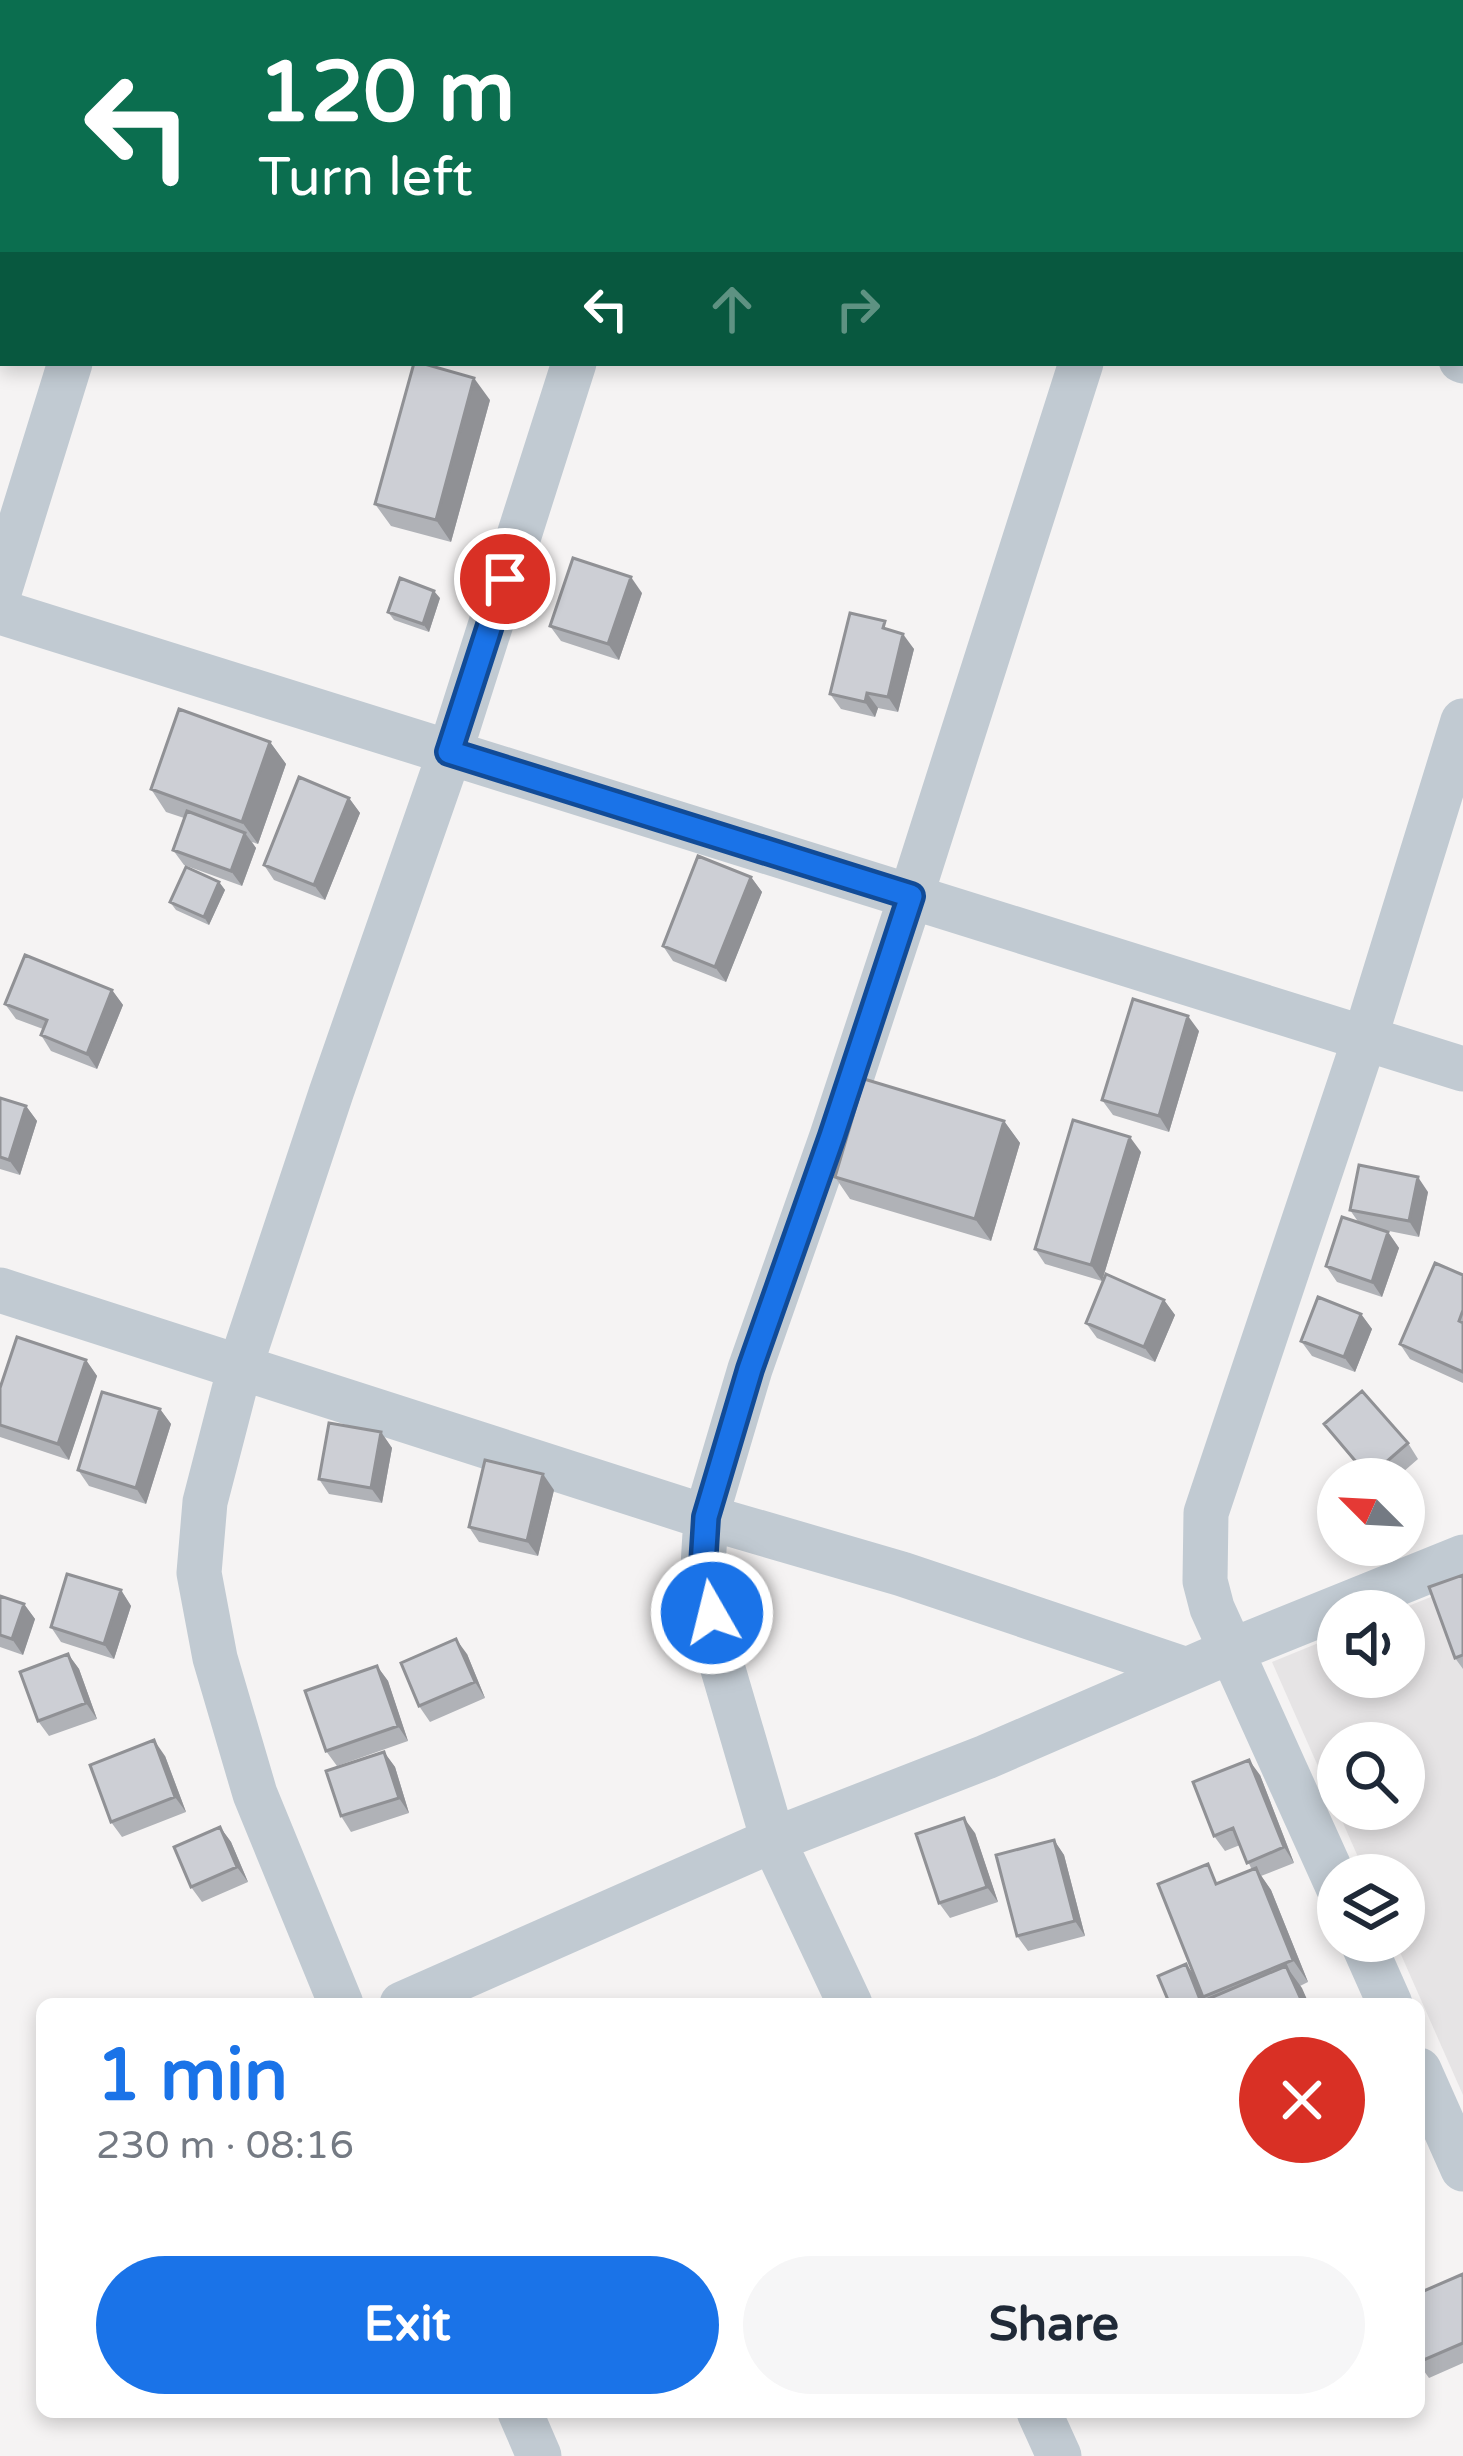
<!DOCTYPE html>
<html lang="en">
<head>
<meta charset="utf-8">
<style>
	:root { --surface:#fff; --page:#f6f6f7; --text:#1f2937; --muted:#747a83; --accent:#1a73e8 }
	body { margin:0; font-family:"Varela Round",sans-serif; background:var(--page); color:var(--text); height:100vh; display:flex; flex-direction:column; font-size:45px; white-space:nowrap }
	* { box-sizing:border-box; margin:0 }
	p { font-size:39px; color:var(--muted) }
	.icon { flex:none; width:66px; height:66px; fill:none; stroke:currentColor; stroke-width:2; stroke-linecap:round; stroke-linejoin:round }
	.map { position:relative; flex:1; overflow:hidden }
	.panel { position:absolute; left:36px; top:1998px; width:1389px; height:420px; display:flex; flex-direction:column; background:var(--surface); border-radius:18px; box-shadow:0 6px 18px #0003 }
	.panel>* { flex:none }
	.top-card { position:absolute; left:0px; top:0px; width:1464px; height:366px; box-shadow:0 6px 18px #0003; background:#0b6e4f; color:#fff; overflow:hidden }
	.needle { width:78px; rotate:294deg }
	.fabs { position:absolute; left:1317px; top:1458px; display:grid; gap:24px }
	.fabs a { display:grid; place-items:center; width:108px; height:108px; border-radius:50%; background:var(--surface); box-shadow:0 6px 18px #0003; font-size:60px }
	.pin { position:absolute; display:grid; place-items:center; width:102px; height:102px; color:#fff; margin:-51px; border:6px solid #fff; border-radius:50%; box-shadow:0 3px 12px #0007 }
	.me { position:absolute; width:132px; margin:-66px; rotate:352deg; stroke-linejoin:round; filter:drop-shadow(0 0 9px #0008) }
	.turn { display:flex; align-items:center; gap:42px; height:252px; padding:0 60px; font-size:54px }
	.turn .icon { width:156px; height:156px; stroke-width:2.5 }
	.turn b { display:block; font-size:84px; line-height:102px }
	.lanes { display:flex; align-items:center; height:114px; padding:0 60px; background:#0003; justify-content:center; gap:60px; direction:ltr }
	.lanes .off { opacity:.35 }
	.round { display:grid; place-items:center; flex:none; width:126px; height:126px; border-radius:63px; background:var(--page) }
	.summary { display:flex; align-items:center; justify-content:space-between; height:204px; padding:0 60px }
	h1 { font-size:72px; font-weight:700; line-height:90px; color:var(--accent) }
	.cta { display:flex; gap:24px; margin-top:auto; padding:24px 60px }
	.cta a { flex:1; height:138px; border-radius:72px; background:var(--accent); color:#fff; font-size:48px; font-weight:700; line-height:138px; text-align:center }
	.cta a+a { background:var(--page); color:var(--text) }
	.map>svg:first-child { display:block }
	.education { fill:#e6e4e5; fill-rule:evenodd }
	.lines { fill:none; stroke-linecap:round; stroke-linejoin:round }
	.minor { stroke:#c1cad2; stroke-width:45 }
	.wall { fill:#b0b2b7 }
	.shaded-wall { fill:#909195 }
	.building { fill:#cdcfd5; stroke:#909195; stroke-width:3 }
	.route-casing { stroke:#114b97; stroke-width:30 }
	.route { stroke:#1a73e8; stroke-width:21 }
</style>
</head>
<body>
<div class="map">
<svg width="1463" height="2456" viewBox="0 0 1463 2456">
	<rect width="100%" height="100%" fill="#f5f3f3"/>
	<path class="education" d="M1463,1584V2095L1395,1941H1404V1875H1366L1272,1662L1338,1635V1677H1404V1611H1396ZM1338,1743H1404V1809H1338Z"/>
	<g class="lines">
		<path class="minor" d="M329,0L338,3
			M180,3L181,0
			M1461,360L1463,361
			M0,589L70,363
			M0,612L1463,1069
			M0,1290L706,1517L902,1574L1187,1670
			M1338,1887L1212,1608L1205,1581L1206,1513L1365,1038L1463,721
			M1362,1941L1390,2004
			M341,2004L255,1794L215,1658L199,1573L205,1502L240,1367L331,1093L450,752L574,363
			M402,2004L773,1840L986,1757L1233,1650L1463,1557
			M850,2004L773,1840L720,1659L703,1566L706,1517L750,1369L832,1136L911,896L1081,363
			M1419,2070L1463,2169
			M520,2412L539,2456
			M1039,2412L1059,2456"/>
	</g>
	<path class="wall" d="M490,400L451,542L391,526L375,504Z
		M642,593L619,660L561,641L550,626Z
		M440,598L429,632L394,620L388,612Z
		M892,631L914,649L898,712L878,708L875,717L841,709L830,694Z
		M270,742L286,764L258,844L252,842L256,848L242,886L184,865L173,850L184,818L166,812L151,789Z
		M349,798L360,813L325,900L274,880L264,865Z
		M751,877L762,892L726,982L673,961L663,946Z
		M219,882L225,890L209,925L176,910L170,902Z
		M112,990L123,1005L97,1069L51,1051L41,1035L43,1029L16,1019L5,1004Z
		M1199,1031L1169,1132L1113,1115L1102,1100Z
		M0,1098L26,1106L37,1121L20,1175L0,1169Z
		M1004,1121L1020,1143L991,1241L850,1199L835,1177Z
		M1141,1152L1102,1281L1045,1264L1035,1249Z
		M1428,1192L1419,1237L1374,1228L1388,1232L1399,1248L1382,1297L1337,1282L1326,1266L1359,1223L1350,1210Z
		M1463,1274V1383L1410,1359L1400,1344Z
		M1164,1300L1175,1315L1155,1362L1097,1338L1086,1323Z
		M1361,1314L1372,1329L1355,1372L1312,1356L1301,1341Z
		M86,1360L97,1376L69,1460L0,1437V1388Z
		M160,1409L171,1424L146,1504L89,1486L78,1470Z
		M1324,1424L1408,1443L1418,1459L1395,1479H1368Z
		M381,1432L392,1448L382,1503L329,1494L319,1479Z
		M554,1490L538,1556L479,1542L469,1527Z
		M1463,1575V1669L1455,1658Z
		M121,1590L131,1606L114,1659L61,1642L51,1627Z
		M0,1596L24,1604L35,1619L23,1655L0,1647Z
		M68,1654L79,1669L97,1719L49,1736L38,1721Z
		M467,1654L485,1698L430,1722L419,1706Z
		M377,1666L388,1681L408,1741L337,1766L326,1751Z
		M384,1752L395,1767L409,1813L351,1832L341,1816Z
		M165,1756L186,1812L122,1837L111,1822Z
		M1260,1775L1294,1863L1261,1876L1271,1890L1308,1982L1300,1986L1309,2004L1168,2000L1186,1964L1195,1976L1221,1882L1252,1870L1240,1845L1225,1851L1214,1836Z
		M220,1827L231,1842L248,1882L202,1902L191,1887Z
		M975,1833L998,1902L950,1918L939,1903Z
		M1054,1840L1064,1855L1085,1936L1028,1951L1017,1936Z
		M1463,2274V2363L1429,2378L1419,2364V2293Z"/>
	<path class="shaded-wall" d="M959,0H987L986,3H958Z
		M474,378L490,400L451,542L436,520Z
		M631,577L642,593L619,660L608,644Z
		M434,591L440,598L429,632L423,624Z
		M903,634L914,649L898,712L888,697Z
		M867,693L878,708L875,717L865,702Z
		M270,742L286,764L258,844L242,822Z
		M349,798L360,813L325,900L314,885Z
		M245,833L256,848L242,886L231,871Z
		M751,877L762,892L726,982L715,967Z
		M219,882L225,890L209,925L204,917Z
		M112,990L123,1005L97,1069L87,1054Z
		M1188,1016L1199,1031L1169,1132L1159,1116Z
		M26,1106L37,1121L20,1175L9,1160Z
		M1004,1121L1020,1143L991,1241L975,1219Z
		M1130,1137L1141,1152L1102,1281L1091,1265Z
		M1418,1177L1428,1192L1419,1237L1409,1221Z
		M1388,1232L1399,1248L1382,1297L1372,1282Z
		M1164,1300L1175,1315L1155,1362L1144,1347Z
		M1361,1314L1372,1329L1355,1372L1344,1357Z
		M86,1360L97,1376L69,1460L58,1444Z
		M160,1409L171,1424L146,1504L136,1488Z
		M381,1432L392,1448L382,1503L371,1488Z
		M543,1474L554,1490L538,1556L527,1541Z
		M121,1590L131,1606L114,1659L104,1644Z
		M24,1604L35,1619L23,1655L12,1639Z
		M456,1639L467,1654L485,1698L475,1682Z
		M68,1654L79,1669L97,1719L86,1703Z
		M377,1666L388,1681L408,1741L398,1726Z
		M154,1740L165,1756L186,1812L175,1797Z
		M384,1752L395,1767L409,1813L399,1798Z
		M1249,1760L1260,1775L1294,1863L1284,1847Z
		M964,1818L975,1833L998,1902L987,1887Z
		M220,1827L231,1842L248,1882L237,1867Z
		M1054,1840L1064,1855L1085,1936L1075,1921Z
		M1256,1868L1271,1890L1308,1982L1293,1960Z
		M1186,1964L1202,1986L1203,1997L1208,2004H1203Z
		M1286,1966L1302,1988L1309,2004H1303Z"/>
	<path class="building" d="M192,0H293V3H191Z
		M805,0H959L958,3H804Z
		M3,81V124L0,123V89Z
		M0,126L3,127V183L0,182Z
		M414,363H421L474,378L436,520L375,504Z
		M573,558L631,577L608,644L550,626Z
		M400,578L434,591L423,624L388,612Z
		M850,613L885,621L883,628L903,634L888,697L867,693L865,702L830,694Z
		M179,709L270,742L242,822L151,789Z
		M299,777L349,798L314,885L264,865Z
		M187,811L245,833L231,871L173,850Z
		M698,856L751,877L715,967L663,946Z
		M186,867L219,882L204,917L170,902Z
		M25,955L112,990L87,1054L41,1035L47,1020L5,1004Z
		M1133,999L1188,1016L1159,1116L1102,1100Z
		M864,1079L1004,1121L975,1219L835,1177Z
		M0,1098L26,1106L9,1160L0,1157Z
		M1073,1120L1130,1137L1091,1265L1035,1249Z
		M1359,1165L1418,1177L1409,1221L1350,1210Z
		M1342,1217L1388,1232L1372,1282L1326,1266Z
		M1435,1263L1463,1275V1310L1459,1321L1463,1323V1372L1400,1344Z
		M1106,1274L1164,1300L1144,1347L1086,1323Z
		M1318,1297L1361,1314L1344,1357L1301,1341Z
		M17,1337L86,1360L58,1444L0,1425V1388Z
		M1362,1391L1408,1443L1369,1477L1324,1424Z
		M102,1392L160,1409L136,1488L78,1470Z
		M329,1423L381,1432L371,1488L319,1479Z
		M485,1460L543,1474L527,1541L469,1527Z
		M67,1574L121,1590L104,1644L51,1627Z
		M1463,1575V1655L1455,1658L1429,1587Z
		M0,1596L24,1604L12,1639L0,1635Z
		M456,1639L475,1682L419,1706L401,1663Z
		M68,1654L86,1703L38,1721L20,1672Z
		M377,1666L398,1726L326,1751L305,1691Z
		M154,1740L175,1797L111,1822L90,1765Z
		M384,1752L399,1798L341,1816L326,1771Z
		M1249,1760L1284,1847L1247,1863L1233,1828L1214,1836L1193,1782Z
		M964,1818L987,1887L939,1903L916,1834Z
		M220,1827L237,1867L191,1887L174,1847Z
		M1054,1840L1075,1921L1017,1936L996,1855Z
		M1208,1864L1216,1884L1256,1868L1293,1960L1203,1997L1158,1884Z
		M1186,1964L1201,2002L1286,1966L1303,2004H1158L1168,2000L1158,1976Z
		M1463,2274V2343L1419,2362V2293Z"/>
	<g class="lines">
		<g class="route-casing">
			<path id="route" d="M505,579L449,752L911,896L832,1136L750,1369L706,1517L703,1566L712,1613"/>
		</g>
		<use href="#route" class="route"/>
	</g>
</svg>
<div class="fabs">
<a><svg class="needle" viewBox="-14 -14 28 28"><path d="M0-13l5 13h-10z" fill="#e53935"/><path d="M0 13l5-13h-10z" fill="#747a83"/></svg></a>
<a><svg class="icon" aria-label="sound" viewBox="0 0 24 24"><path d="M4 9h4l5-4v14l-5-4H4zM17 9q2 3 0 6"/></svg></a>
<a><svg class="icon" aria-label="search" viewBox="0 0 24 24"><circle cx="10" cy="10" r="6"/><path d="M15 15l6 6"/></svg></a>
<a><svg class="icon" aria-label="layers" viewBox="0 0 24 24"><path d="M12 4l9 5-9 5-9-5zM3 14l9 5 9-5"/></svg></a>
</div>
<div class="pin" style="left:505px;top:579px;background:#d93025"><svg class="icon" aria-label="arrive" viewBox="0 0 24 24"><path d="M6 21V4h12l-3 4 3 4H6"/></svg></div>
<svg class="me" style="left:712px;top:1613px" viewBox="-20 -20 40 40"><circle r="17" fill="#1a73e8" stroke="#fff" stroke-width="3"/><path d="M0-11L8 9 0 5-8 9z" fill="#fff"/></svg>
<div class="top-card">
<div class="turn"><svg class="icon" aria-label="left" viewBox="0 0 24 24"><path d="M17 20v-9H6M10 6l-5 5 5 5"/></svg><div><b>120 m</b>Turn left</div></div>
<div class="lanes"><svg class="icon" aria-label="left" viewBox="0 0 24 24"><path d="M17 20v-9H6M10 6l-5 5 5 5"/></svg><svg class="icon off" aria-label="ahead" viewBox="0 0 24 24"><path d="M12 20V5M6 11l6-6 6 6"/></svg><svg class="icon off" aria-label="right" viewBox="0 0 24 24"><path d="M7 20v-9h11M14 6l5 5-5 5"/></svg></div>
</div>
<section class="panel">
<div class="summary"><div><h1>1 min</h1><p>230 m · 08:16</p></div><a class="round" style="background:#d93025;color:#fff"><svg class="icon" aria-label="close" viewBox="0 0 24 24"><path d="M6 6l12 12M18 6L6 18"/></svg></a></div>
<div class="cta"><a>Exit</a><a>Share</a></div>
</section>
</div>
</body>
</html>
